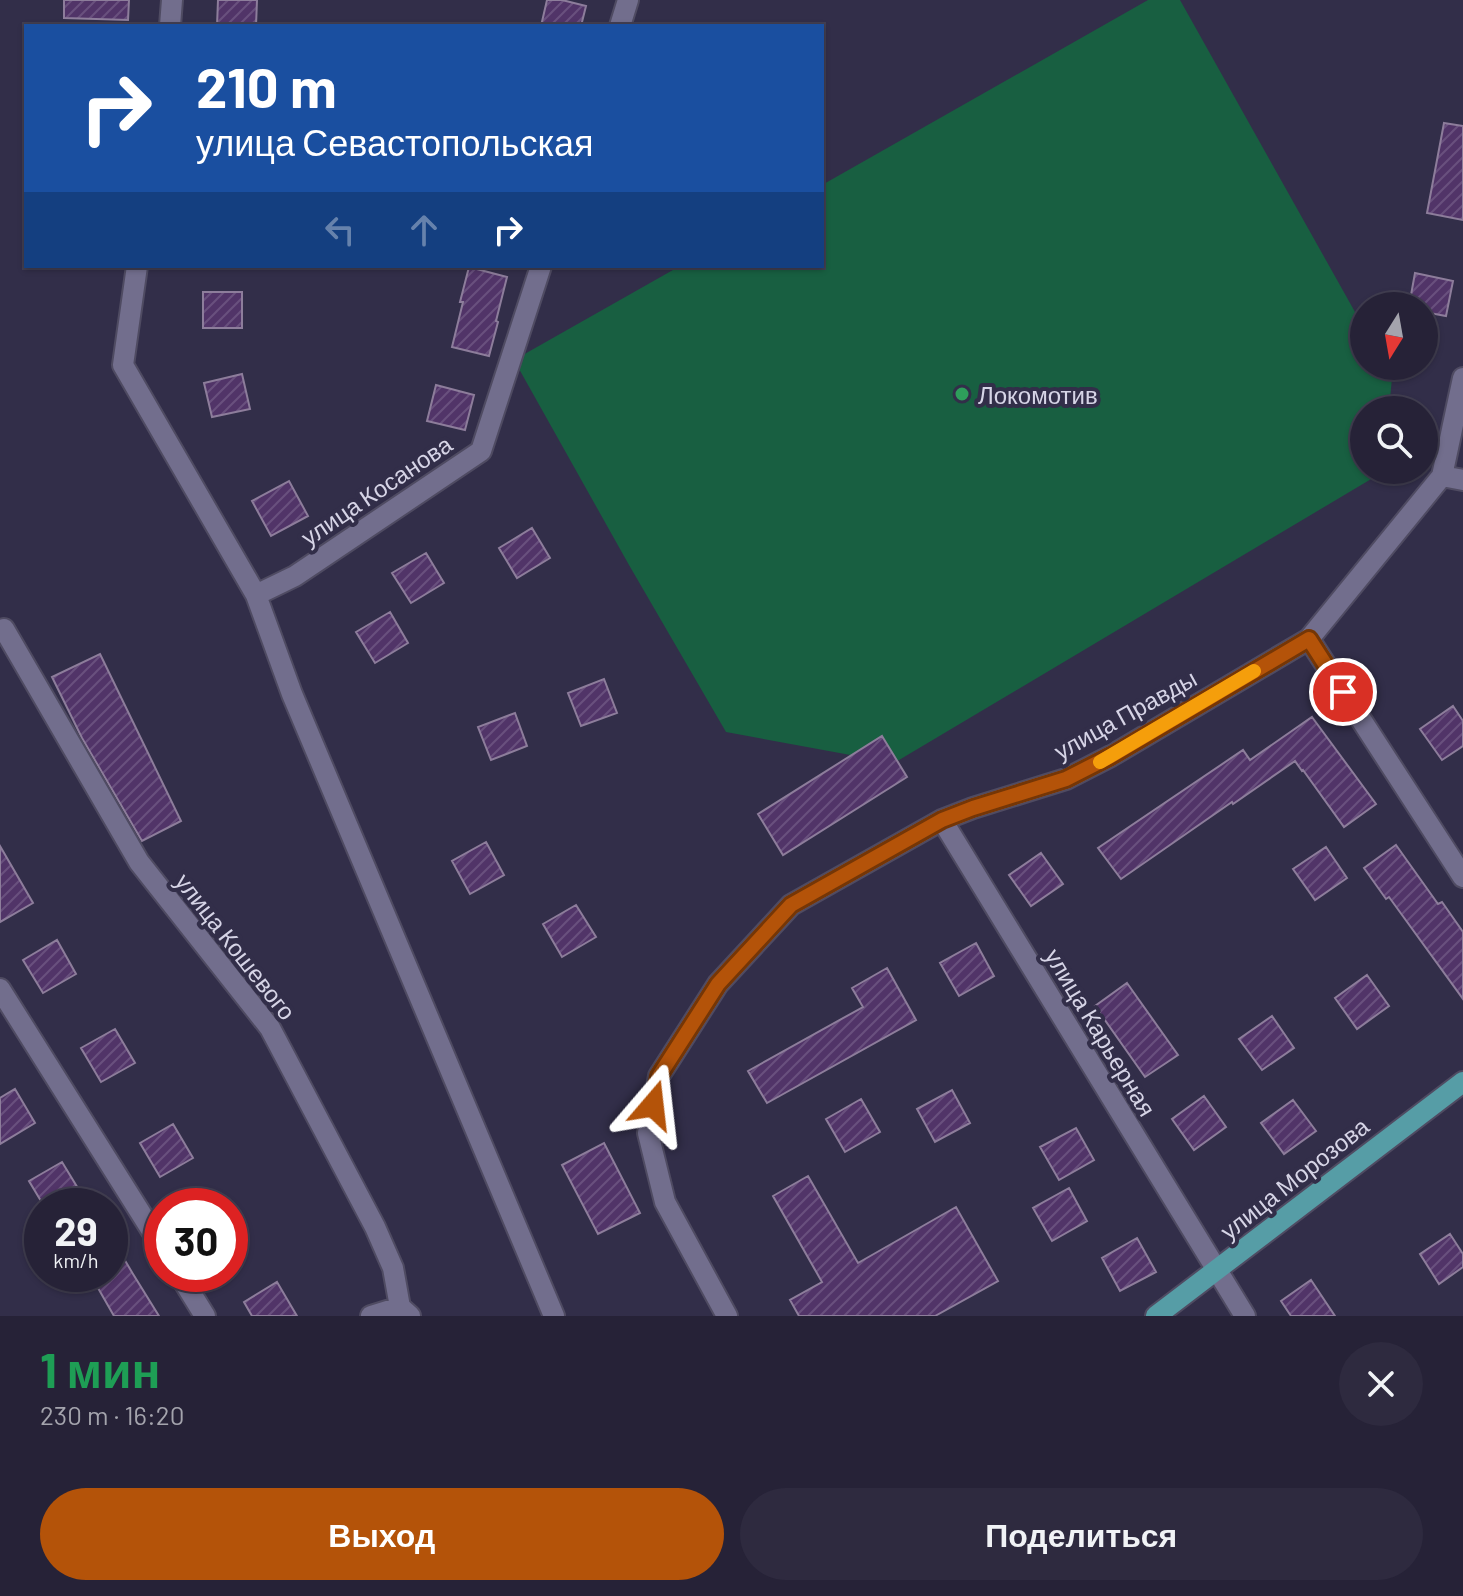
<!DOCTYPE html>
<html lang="ru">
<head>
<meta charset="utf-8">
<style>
	:root { --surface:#262237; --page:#2e2a3f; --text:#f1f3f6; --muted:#a4a4ad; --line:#423f52; --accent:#b45309 }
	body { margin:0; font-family:Barlow,sans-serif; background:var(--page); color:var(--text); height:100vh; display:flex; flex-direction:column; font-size:30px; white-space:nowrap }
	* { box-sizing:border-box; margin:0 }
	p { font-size:26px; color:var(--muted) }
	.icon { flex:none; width:44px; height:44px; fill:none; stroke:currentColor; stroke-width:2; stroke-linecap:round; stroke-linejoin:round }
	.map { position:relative; height:1316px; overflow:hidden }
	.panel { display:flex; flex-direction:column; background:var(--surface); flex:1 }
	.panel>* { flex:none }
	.top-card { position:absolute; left:24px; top:24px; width:800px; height:244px; border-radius:0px; box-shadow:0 2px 6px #0004,0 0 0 2px var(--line); background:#1a4fa0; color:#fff; overflow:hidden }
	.needle { width:52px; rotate:191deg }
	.tools { position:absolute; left:1350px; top:292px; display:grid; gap:16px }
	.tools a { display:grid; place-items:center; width:88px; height:88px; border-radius:50%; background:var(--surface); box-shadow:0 2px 6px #0004,0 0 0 2px var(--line); font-size:40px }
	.speed { position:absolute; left:24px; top:1188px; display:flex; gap:16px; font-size:40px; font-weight:700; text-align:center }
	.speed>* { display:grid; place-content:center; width:104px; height:104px; border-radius:50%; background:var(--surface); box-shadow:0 2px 6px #0004,0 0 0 2px var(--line); line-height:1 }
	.speed small { font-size:20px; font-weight:400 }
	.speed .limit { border:12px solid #d22; background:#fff; color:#111 }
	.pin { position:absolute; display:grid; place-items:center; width:68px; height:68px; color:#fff; margin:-34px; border:4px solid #fff; border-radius:50%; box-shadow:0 2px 8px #0007 }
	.me { position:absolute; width:88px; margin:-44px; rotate:17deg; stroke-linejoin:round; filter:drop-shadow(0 0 6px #0008) }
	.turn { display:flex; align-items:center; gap:28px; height:168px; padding:0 40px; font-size:36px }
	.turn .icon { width:104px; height:104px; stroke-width:2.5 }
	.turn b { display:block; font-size:56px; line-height:68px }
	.lanes { display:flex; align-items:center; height:76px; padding:0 40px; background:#0003; justify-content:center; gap:40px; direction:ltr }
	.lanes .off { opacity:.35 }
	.round { display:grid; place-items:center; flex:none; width:84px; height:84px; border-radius:42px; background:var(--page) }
	.head { display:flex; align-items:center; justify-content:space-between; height:136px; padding:0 40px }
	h1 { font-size:48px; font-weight:700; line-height:60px; color:#1e9e55 }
	.primary-button { display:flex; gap:16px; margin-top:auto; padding:16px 40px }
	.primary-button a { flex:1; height:92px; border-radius:48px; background:var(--accent); color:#fff; font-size:32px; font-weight:700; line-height:92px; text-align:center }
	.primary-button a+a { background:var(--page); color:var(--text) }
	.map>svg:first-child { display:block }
	.park { fill:#185f41 }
	.building { fill:url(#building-hatch); stroke:#8d7d9b; stroke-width:2 }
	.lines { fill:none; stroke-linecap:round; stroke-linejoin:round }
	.street-casing { stroke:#4f4b62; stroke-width:24 }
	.primary-casing { stroke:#4f4b62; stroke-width:24 }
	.street { stroke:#726e8d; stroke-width:20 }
	.primary { stroke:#569da6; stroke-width:20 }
	.route-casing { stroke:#753606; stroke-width:20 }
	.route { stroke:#b45309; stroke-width:14 }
	.slow { stroke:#f59e0b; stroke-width:14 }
	.leisure-dot { fill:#2e9e5b; stroke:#322e49; stroke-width:3 }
	.labels { text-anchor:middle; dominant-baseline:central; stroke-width:8; stroke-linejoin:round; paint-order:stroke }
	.poi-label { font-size:24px; fill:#d6d4e6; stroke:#322e49; text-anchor:start }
	.street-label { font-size:24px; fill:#d6d4e6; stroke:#322e49 }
</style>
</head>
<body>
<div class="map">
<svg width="1463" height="1316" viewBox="0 0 1463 1316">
	<defs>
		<pattern id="building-hatch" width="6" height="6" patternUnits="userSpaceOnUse" patternTransform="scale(2)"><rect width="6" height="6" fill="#513468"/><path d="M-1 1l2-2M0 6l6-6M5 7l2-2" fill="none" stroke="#69507e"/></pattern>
	</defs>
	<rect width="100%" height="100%" fill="#322e49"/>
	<path class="park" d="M1148,0H1180L1364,328V366H1385L1392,378L1389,410H1364V470H1383V472L894,763L726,732L629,565L514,360L680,266H822V185Z"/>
	<path class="building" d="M64,0H129L128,20L64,18Z
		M218,0H257L256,26H217Z
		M547,0H562L586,6L581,26H541Z
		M1444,123L1463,126V220L1427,213Z
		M469,267L507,277L496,321L498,322L489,356L452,347L463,302H460Z
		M1415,273L1453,281L1446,316L1424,312V306H1409Z
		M203,292H242V328H203Z
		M242,374L250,409L212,417L204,383Z
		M436,385L474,395L465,430L427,421Z
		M289,481L308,516L271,536L252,501Z
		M532,528L550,558L517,578L499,548Z
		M426,553L444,583L411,603L392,573Z
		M390,612L408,643L375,663L356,632Z
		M100,654L181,821L142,841L82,738L52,677Z
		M604,679L617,713L581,726L568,693Z
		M1453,706L1463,721V746L1442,760L1420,729Z
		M515,713L527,746L491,760L478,727Z
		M1312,717L1376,804L1344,827L1303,770L1302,771L1295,761L1233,804L1232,802L1121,879L1098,848L1243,750L1250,760Z
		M882,736L907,777L783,855L758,814Z
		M486,842L504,875L470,894L452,861Z
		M1396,845L1438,904L1442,902L1463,932V999L1389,897L1386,899L1364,868Z
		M0,846L33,903L0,922Z
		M1326,847L1347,878L1315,900L1293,869Z
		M1041,853L1063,884L1031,906L1009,875Z
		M576,905L596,937L562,957L543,924Z
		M57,940L76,974L43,993L23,960Z
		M976,943L994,976L959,996L940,963Z
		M887,968L916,1020L767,1103L748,1071L863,1007L852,988Z
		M1367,975L1389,1006L1357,1029L1335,998Z
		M1127,983L1178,1055L1145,1077L1095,1006Z
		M1272,1016L1294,1048L1262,1070L1239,1039Z
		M115,1029L135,1063L101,1082L81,1048Z
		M15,1089L35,1123L0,1144V1098Z
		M952,1090L970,1123L935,1142L917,1109Z
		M1204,1096L1226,1127L1194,1150L1172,1119Z
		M861,1099L880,1132L845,1152L826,1119Z
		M1293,1100L1316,1131L1284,1154L1261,1123Z
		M173,1124L193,1158L160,1177L140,1143Z
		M1076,1128L1094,1160L1059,1180L1040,1147Z
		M604,1143L640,1213L598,1234L562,1165Z
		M62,1162L82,1195L63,1206H44L29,1181Z
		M808,1176L858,1263L956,1207L998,1281L935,1316H799L790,1300L822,1282L773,1196Z
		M1069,1188L1087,1221L1052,1241L1033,1208Z
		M1450,1234L1463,1254V1267L1439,1284L1420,1254Z
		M110,1235L133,1274L159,1316H114L90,1274H110Z
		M1137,1238L1156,1272L1120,1291L1102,1258Z
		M1311,1280L1335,1316H1291L1281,1301Z
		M277,1282L297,1316H252L244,1302Z"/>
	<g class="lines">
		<g class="street-casing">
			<path id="street" d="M170,26L172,0
				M620,26L628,0
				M137,266L123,365L256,595L292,694L554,1316
				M1442,476L1463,480
				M256,595L295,576L481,451L541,266
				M4,629L139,862L270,1028L375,1227L393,1268L400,1307L410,1316
				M1309,639L1463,877
				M942,820L1245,1316
				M0,989L162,1247
				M179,1274L205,1316
				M371,1316L400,1307
				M727,1316L665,1202L648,1133L659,1076L718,984L791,905L942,820L973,808L1066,779L1111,756L1309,639L1442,476L1463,378"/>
		</g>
		<g class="primary-casing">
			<path id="primary" d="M1156,1316L1463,1082"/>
		</g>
		<use href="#street" class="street"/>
		<use href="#primary" class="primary"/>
	</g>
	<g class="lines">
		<g class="route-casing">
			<path id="route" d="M653,1105L659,1076L718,984L791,905L942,820L973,808L1066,779L1111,756L1309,639L1343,692"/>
		</g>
		<use href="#route" class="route"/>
		<path class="slow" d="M1100,762L1254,671"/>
	</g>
	<circle class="leisure-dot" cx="962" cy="394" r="8"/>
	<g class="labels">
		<g class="poi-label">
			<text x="978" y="394">Локомотив</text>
		</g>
		<g class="street-label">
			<text transform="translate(376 490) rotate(-34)">улица Косанова</text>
			<text transform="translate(1125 714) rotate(-29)">улица Правды</text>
			<text transform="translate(236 946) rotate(52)">улица Кошевого</text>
			<text transform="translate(1101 1032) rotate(59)">улица Карьерная</text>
			<text transform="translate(1294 1178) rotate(-38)">улица Морозова</text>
		</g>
	</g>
</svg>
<div class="tools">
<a><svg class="needle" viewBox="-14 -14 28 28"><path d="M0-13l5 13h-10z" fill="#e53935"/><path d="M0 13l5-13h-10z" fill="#a4a4ad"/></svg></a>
<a><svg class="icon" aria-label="search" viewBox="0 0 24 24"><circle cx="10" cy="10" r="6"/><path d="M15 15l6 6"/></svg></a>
</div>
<div class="speed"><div>29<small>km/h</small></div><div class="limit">30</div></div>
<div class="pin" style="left:1343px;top:692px;background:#d93025"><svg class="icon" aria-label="arrive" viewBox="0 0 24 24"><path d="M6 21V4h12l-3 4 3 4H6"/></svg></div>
<svg class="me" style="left:653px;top:1105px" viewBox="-20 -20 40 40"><path d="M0-17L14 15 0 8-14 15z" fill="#b45309" stroke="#fff" stroke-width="4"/></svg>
<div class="top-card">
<div class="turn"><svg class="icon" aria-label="right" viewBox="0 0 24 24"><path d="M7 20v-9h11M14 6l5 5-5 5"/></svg><div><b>210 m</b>улица Севастопольская</div></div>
<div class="lanes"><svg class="icon off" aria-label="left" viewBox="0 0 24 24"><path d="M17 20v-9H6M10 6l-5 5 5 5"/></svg><svg class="icon off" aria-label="ahead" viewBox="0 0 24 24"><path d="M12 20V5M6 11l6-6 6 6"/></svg><svg class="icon" aria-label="right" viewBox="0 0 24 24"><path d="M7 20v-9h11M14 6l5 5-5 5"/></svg></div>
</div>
</div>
<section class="panel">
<div class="head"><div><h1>1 мин</h1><p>230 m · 16:20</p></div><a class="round"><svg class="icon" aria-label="close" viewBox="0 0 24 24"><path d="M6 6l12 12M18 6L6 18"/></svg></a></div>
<div class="primary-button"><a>Выход</a><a>Поделиться</a></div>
</section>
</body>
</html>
